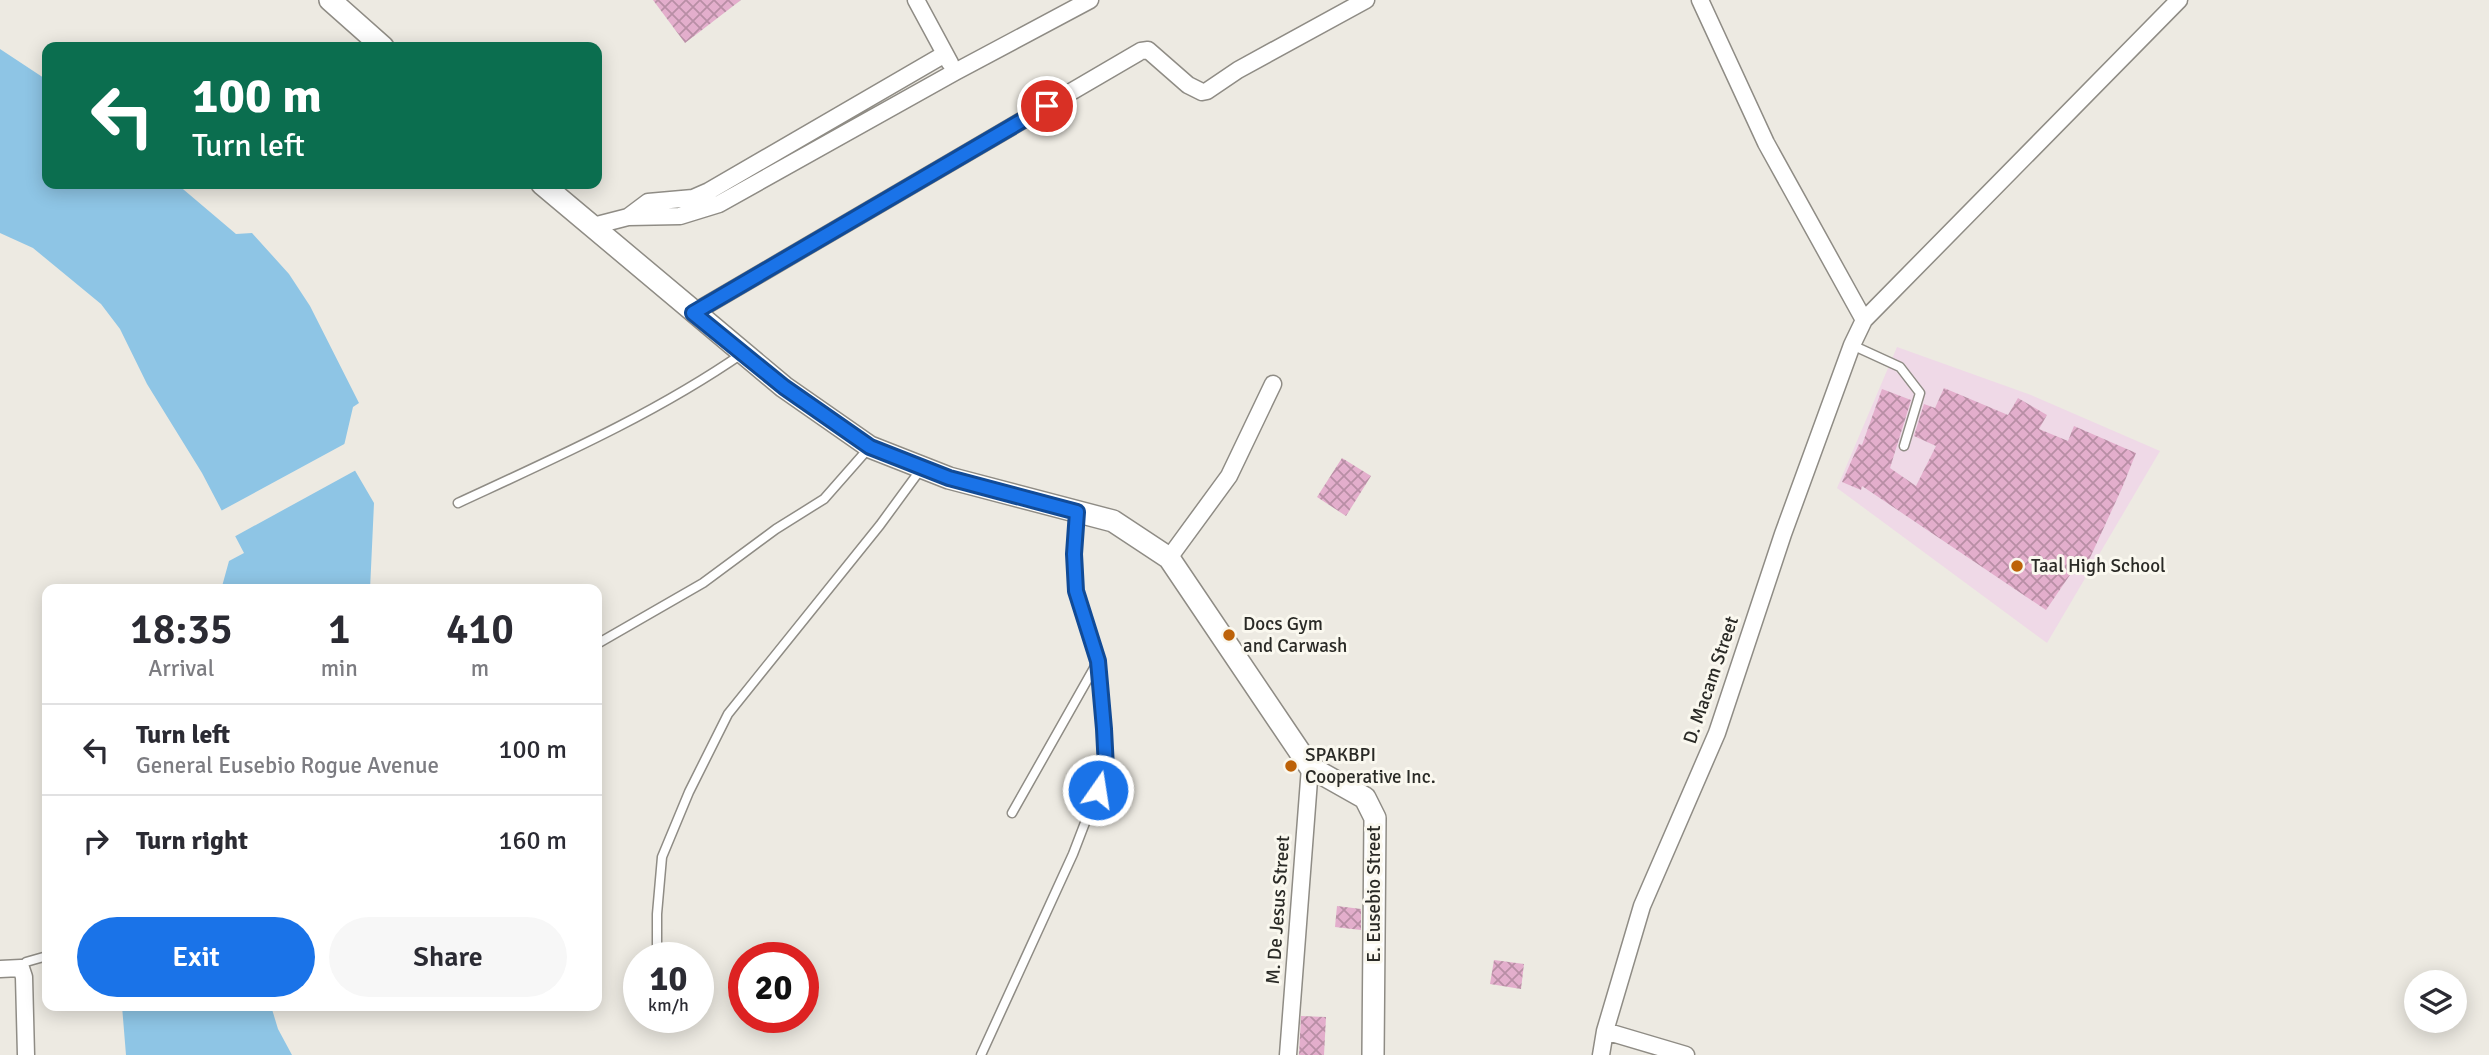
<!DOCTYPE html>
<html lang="en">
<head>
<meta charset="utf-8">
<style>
	:root { --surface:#fff; --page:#f7f7f7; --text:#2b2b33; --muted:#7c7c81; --line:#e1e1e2; --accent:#1a73e8 }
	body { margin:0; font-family:Signika,sans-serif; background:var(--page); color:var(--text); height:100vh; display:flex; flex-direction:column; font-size:26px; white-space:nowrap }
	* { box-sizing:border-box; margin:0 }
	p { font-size:23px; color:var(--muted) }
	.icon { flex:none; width:38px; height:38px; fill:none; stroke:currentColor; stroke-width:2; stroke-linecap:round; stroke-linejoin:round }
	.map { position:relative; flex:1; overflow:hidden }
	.panel { position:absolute; left:42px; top:584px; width:560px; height:427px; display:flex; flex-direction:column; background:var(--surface); border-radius:14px; box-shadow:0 4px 18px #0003 }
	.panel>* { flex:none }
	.banner { position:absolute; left:42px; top:42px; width:560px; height:147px; border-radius:14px; box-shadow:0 4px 18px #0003; background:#0b6e4f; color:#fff; overflow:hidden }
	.buttons { position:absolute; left:2404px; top:970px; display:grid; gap:14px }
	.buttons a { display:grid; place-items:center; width:63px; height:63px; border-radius:50%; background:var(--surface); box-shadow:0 4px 18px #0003; font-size:35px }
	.speed { position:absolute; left:623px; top:942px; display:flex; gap:14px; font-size:35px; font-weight:700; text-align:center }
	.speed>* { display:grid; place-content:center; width:91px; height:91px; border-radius:50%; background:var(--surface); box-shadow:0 4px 18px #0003; line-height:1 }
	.speed small { font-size:18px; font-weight:400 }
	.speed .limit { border:10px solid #d22; background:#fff; color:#111 }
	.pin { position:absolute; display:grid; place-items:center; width:60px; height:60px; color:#fff; margin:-30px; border:4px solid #fff; border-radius:50%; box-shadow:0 2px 7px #0007 }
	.me { position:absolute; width:77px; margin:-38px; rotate:13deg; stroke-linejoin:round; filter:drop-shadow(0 0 5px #0008) }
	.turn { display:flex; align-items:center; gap:24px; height:147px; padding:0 35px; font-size:32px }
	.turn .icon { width:91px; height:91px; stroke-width:2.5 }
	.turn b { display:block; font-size:49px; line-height:60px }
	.eta { display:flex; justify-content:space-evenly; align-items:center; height:119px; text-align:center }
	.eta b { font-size:42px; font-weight:600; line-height:49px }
	.cta { display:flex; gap:14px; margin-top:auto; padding:14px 35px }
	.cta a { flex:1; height:80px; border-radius:42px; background:var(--accent); color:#fff; font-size:28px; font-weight:600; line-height:80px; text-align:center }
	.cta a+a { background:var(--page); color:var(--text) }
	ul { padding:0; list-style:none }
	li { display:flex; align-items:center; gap:21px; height:91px; padding:0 35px; border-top:2px solid var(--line) }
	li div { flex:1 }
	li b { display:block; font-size:26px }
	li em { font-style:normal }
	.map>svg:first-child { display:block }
	.education { fill:#efd9e7 }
	.water { fill:#8ec5e5 }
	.pier { fill:#edeae2 }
	.building { fill:url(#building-cross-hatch) }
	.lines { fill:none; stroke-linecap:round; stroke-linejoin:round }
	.lane-casing { stroke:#8f8c85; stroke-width:11 }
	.street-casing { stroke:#8f8c85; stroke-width:19 }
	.secondary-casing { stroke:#8f8c85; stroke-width:24 }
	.lane { stroke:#fff; stroke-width:8 }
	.street { stroke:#fff; stroke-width:16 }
	.secondary { stroke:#fff; stroke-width:21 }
	.route-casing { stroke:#114b97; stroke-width:18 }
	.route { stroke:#1a73e8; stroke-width:12 }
	.poi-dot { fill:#bd6208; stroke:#faf8ef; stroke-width:2.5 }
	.labels { text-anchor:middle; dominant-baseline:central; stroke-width:6; stroke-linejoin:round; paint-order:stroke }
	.poi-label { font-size:19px; fill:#2a2a26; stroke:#faf8ef; text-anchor:start }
	.street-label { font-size:19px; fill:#2a2a26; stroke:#faf8ef }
</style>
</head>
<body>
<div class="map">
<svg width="2489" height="1055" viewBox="0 0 2489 1055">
	<defs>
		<pattern id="building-cross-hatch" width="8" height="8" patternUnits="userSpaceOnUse" patternTransform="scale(1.75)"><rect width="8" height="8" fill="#e3aecc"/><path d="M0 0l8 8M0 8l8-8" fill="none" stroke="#b88ea5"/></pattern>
	</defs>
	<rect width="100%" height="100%" fill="#edeae2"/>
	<path class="education" d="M1897,347L2031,395L2160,451L2047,643L1837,488Z"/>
	<path class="water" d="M0,49L47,80V184H177L236,234L252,233L289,274L310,306L359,403L353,407L343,450L374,503L370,590H221L229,561L244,553L202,473L147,384L120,329L101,304L33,248L0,233Z
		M122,1006H271L278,1029L292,1055H126Z"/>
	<path class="pier" d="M348,442L346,450L358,469L232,538L219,512Z"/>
	<path class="building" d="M653,0H741L685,43Z
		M1944,388L2008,415L2018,398L2047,415L2039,429L2068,441L2074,426L2136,453L2122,488L2083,573L2074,569L2046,610L1862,486L1861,490L1842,482L1859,444L1862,445L1882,389L1911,400L1890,468L1916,486L1936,446L1914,436L1924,404L1935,408Z
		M1342,458L1371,476L1346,516L1317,497Z
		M1337,906L1361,909V930L1335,927Z
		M1494,960L1524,964L1521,989L1490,984Z
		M1301,1016L1326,1017L1324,1055H1299Z"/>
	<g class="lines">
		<g class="lane-casing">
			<path id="lane" d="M1852,345L1900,367L1920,393L1904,446
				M458,503C555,458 655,414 743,353
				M597,644L703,583L776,529L824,499L868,449
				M1012,813L1098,661
				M657,957V914L662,857L689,792L728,714L880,525L921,469
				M21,968L26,962L47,956
				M657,1017V1022
				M981,1055L1073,854L1106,768L1098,661L1076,591L1074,554L1077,512"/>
		</g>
		<g class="street-casing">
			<path id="street" d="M916,0L950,63
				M1700,0L1766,143L1864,320
				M628,217L648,202L693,198L709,191L945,54
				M593,226L628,217L680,216L719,204L955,72L1090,0
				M693,313L1141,51L1148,50L1188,85L1202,92L1207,91L1238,70L1366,0
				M1169,558L1229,476L1273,384
				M0,969L21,968L24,977L26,1055
				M1605,1031L1686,1055
				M1288,1055L1310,767
				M1601,1055L1605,1031L1642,906L1717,733L1783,534L1852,345L1864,320L2179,0"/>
		</g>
		<g class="secondary-casing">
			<path id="secondary" d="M330,0L383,47
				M542,184L784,387L870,447L949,478L1113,521L1169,558L1310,767L1365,798L1375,818L1373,1055"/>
		</g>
		<use href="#lane" class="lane"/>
		<use href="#street" class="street"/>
		<use href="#secondary" class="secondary"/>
	</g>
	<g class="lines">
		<g class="route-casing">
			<path id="route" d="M1047,106L693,313L784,387L870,447L949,478L1077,512L1074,554L1076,591L1098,661L1104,729L1106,768L1098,790"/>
		</g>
		<use href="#route" class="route"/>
	</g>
	<g class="poi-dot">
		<circle cx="2017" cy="566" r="7"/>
		<circle cx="1229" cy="635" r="7"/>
		<circle cx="1291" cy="766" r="7"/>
	</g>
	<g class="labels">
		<g class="poi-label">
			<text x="2031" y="566">Taal High School</text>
			<text x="1243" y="624">Docs Gym<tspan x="1243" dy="22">and Carwash</tspan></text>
			<text x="1305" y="755">SPAKBPI<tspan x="1305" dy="22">Cooperative Inc.</tspan></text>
		</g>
		<g class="street-label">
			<text transform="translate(1711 680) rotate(-71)">D. Macam Street</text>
			<text transform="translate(1374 894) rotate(-90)">E. Eusebio Street</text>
			<text transform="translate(1278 910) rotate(-86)">M. De Jesus Street</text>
		</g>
	</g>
</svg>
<div class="buttons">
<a><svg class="icon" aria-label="layers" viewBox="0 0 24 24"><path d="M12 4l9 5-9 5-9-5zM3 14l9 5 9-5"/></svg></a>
</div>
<div class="speed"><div>10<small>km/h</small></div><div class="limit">20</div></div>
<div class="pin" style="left:1047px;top:106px;background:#d93025"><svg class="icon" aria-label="arrive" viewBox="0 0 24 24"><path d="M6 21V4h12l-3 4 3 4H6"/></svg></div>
<svg class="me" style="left:1098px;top:790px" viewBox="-20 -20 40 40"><circle r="17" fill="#1a73e8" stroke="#fff" stroke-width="3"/><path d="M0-11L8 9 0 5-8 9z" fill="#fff"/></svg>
<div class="banner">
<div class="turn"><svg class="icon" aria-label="left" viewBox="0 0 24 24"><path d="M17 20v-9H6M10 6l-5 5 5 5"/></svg><div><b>100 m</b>Turn left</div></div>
</div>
<section class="panel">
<div class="eta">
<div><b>18:35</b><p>Arrival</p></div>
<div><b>1</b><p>min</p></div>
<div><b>410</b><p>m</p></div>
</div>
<ul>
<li><svg class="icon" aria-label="left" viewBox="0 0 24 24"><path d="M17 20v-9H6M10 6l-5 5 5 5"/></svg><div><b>Turn left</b><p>General Eusebio Rogue Avenue</p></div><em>100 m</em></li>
<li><svg class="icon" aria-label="right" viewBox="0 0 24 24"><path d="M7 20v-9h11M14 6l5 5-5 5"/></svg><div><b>Turn right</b></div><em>160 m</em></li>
</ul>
<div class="cta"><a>Exit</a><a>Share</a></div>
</section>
</div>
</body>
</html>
